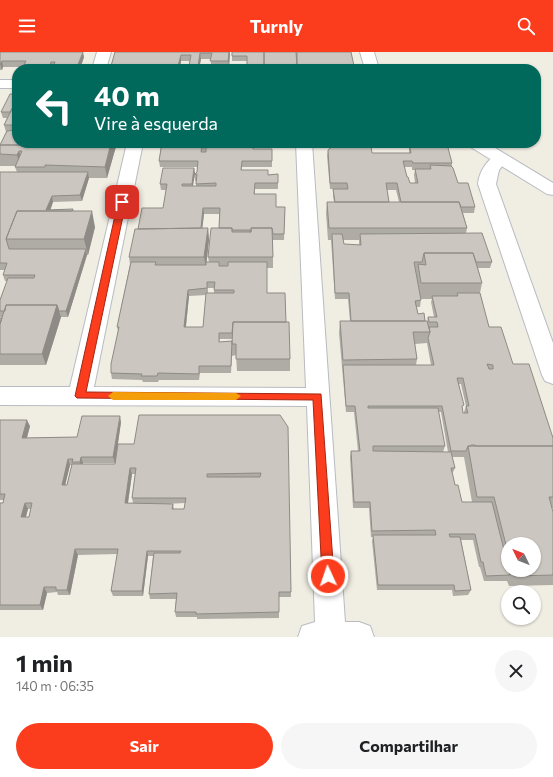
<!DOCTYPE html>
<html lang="pt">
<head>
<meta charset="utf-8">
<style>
	:root { --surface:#fff; --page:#f6f6f6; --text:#202124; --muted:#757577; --accent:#fb3c1d }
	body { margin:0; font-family:Commissioner,sans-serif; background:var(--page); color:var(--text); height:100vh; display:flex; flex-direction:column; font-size:15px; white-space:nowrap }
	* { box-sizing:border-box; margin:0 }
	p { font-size:13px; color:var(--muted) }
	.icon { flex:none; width:22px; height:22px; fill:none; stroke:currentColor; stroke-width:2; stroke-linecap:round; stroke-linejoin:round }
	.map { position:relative; height:585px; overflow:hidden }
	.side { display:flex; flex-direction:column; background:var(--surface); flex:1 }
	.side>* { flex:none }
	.guide { position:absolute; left:12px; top:12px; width:529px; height:84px; border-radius:16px; box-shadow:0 1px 3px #0004; background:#00695c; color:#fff; overflow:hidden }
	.needle { width:26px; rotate:313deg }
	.buttons { position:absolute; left:501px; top:485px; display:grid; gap:8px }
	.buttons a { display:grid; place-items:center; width:40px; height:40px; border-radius:50%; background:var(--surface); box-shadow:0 1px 3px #0004; font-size:20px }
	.pin { position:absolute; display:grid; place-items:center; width:34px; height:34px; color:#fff; margin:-17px; border-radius:8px; box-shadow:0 2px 6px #0006 }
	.me { position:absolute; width:44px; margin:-22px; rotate:357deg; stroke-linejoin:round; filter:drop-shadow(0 0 3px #0008) }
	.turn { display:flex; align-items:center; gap:14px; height:84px; padding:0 16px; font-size:18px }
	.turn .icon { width:52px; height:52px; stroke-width:2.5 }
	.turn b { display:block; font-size:28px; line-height:34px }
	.round { display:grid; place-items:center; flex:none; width:42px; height:42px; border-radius:21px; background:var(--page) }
	.head { display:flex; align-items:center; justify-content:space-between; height:68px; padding:0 16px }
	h1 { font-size:24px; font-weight:700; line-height:30px }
	.button { display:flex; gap:8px; margin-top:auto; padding:8px 16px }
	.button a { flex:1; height:46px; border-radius:24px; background:var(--accent); color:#fff; font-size:16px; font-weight:700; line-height:46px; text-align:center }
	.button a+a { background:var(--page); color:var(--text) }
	header { display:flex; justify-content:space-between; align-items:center; height:52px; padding:0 16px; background:var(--accent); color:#fff; font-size:18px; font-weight:700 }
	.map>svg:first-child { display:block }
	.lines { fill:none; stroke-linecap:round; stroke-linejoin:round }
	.street-casing { stroke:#b8bbc1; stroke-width:2 }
	.secondary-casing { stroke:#b9bcc3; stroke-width:2 }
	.street { fill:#fff; fill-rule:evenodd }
	.secondary { fill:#fff; fill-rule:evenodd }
	.wall { fill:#afaba5; fill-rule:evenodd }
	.shaded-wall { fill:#8e8b86 }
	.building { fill:#cbc7c0; stroke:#8e8b86; fill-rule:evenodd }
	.route { fill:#fb3c1d; stroke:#a32713 }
	.slow { fill:#f59e0b }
</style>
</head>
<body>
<header><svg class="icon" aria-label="menu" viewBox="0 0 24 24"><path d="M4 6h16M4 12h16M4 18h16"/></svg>Turnly<svg class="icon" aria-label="search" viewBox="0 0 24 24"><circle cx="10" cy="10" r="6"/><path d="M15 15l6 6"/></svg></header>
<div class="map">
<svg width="553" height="585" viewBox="0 0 553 585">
	<rect width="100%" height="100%" fill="#f0ede3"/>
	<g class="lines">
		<g class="street-casing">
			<path id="street" d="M97,0H111L106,17H92Z
				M0,28H17V36H0Z
				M127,91H143L94,335L306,336L296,91H312L345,570H359L370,574L374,585H298L302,574L315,570L307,354L0,353V335H70Z
				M500,102L506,103L508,107L499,118L496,132L553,291V332L545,329L542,323L478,132C479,120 488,105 500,102Z"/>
		</g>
		<g class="secondary-casing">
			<path id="secondary" d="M360,0H374L379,17H365Z
				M467,91H487L553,131V143L547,142L469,94Z"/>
		</g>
		<use href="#street" class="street"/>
		<use href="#secondary" class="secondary"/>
	</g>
	<path class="wall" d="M0,0L84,5L80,17H54L53,16L52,17H22L23,15H3L2,18H0Z
		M115,0H230L229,15H211V7H201L199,17H189L190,9H181L180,17H111V14Z
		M232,0H351L354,14V17H297V5H296L297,17H247V9H232Z
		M17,42V91H117L107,126H89L82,149L53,150L50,158L73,157L74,159L95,175L88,203H87L68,265H61L46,313H0V266H2V265H0V248L7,229H5L3,223L5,218H0V120H17L15,115L16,114H0V93L6,80L4,73L7,66H3L1,60Z
		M157,91H257V94H254V97H272V115H242V118L268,123L278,122V137H255V142L276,155H285L284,188H273V216H267V241L286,270L290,307V319H237L236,303L232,304V302L231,321H200L199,328H159L158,330H143L142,328L112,327L111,321L118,279L117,275L130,212L129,205L138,177L163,156L166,138H161L160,132L194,116L195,122L193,134H196V129H195V122L197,120L198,115H160L159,109L161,94H157ZM204,162H219V176L208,205L209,210H206L209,188L208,176H202ZM208,236H214V241H208ZM206,243L203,275H186L189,244ZM220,287H232V289L219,290Z
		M409,93L452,111V114L458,131L475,155L474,161H463L467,176L466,181L492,210L490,216H478L482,231L480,241L489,275L513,312L553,386V456H552L553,460V533L509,534L507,529H484L480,515H479L473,488H461L471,538L468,543L453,544L452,538H377L372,489L373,485H371L369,456H353L350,405L351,399H358L354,360H346L339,281L340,269H350L348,247H335L331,188H328L326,161L327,150H334L333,144V137H347H330L327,104L328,98L372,101H409ZM404,115H412V118H415L414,123L415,131H410L407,125ZM387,138H396L399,150H389ZM343,188H359V193L344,192ZM421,247H432L431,250L434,265H428L427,270L425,269L418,262L417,255H420ZM427,291L431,313H416L417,307L415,292ZM459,332H461L466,354L464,360V361H463ZM438,360H441L448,400H443L445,394ZM452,405H464L472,450H462L455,433L452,422L455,416ZM508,492L534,518H508Z
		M280,363L291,540V545H279V566L197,567V565H176L175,560L176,547H150L149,542L153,504H148L143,544H113L111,539L117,502L78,503L70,543H58L57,540L47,541L43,558H0V451H3L4,448H0V368L30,374L27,386L77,385L121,370L118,392H134ZM83,411H115V412H83ZM70,413H72L67,433H65ZM132,422H135L132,446L133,451H128ZM185,451L184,457H174L173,452H165ZM28,457H31L29,465H26Z"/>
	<path class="shaded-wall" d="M83,0L84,5L80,17H77V15Z
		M229,0H230L229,15L228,9Z
		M200,1L201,7L199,17H198V14Z
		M181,3V9L180,17H179L178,14Z
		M2,9L3,15L2,18L0,12Z
		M51,10L52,17H49Z
		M354,14V17H349Z
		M111,91H117L107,126L105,115Z
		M19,99L22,110L20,114L17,103Z
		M194,116L195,122L192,138V132Z
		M88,120L89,126L82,149L80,143Z
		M52,144L53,150L48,165L46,158Z
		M203,156L204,162L201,188V182Z
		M92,159L95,175L88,203L84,187Z
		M208,176L209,188L206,216L204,205Z
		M86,197L87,203L68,265L66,259Z
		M188,238L189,244L185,282L184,275Z
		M57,253L61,265L46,313L42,302Z
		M120,364L121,370L115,411L113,405Z
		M27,368L30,374L25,392L22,386Z
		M81,405L83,411L82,416L80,410Z
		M68,407L70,413L64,438L62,433Z
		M130,416L132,422L127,457L125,451Z
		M25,451L28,457L24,471L21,465Z
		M75,497L78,503L70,543L67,538Z
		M147,499L148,504L143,544L142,539Z
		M44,535L47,541L43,558L40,553Z"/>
	<path class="building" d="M0,0H83L77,15H53L55,10H51L49,17H22L26,9H2L0,12Z
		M115,0H229L228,9H210L212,1H200L198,14H189L191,3H181L178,14H111Z
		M232,0H264V15L247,14V4H232Z
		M264,0H296L297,14H264Z
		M297,0H351L354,14L349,17H297Z
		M10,42H17V55H13L10,60H1Z
		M13,55H17V73H4Z
		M17,78V91H46V93H0L7,79Z
		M46,91H111L105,115L45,113V115H15L22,99H19L17,103L0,102V93H46Z
		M162,91H253V97H272V109H242L241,118H268V123L278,122V131H255L254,142H276V155H285L284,182H273L272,176H251V180H250V178H232V176H219L220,156H203L201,176L138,177L142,156H163L167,132H160L163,116H194L192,132H182V134H216V131L196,132L197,122H195L197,120L198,109H159ZM202,94L206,95V100H201Z
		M447,92L452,111H413L412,109H403L407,125H408L410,131H418L415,117H431L430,113L451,114L453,116L458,131H468L475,155H461L459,150H401L397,131H386L389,150H335L333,137H348L347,131H330L328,98L333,94H371L372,101H411L409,93Z
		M0,120H88L80,143L52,144L46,158L73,157L72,159H17L6,187L9,197H86L66,259H59L57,253H6L5,259H0V248L8,226H34L35,223H3L7,211H0Z
		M327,150H459L467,176H329Z
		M17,159H92L84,187H6Z
		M208,176L204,205H129L135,177Z
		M211,176H232V180H251V176H272L273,205H208Z
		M482,181L492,210H476L473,201H424L422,210H414L421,248L415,249L418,262L424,261L425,269H351L349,241H335L332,182H342L344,192L361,193L360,182Z
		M424,201H473L482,231H421L418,212L426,213Z
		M131,210H156L155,213H206V210H219V214H228V210H267V241H285L286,270H233L232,281H219V290L232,289L231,314H199V322L158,321L157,324H141L142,322L111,321V312L119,275H117ZM207,230H215L214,238H234V241H206L203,275H184L188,238L207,236Z
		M457,241H480L489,275H501L513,312H529L553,386V394H475V393H471V394H468L466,399H451L442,354H368V356H438L445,394H373V399L451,400L455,416H451L453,424L455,433H458L462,450H492L508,514V518H509L510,523L486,524L483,510H481L475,482H449L450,485H460L471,538L455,539L454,533H378L373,483H436L435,478L372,479L370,450H354L351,399H360L355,354H346L343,313H434L428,286L430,280L429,275H438L437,270H429L428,265H437L432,244H458ZM487,312L493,313V317H489ZM457,326H463L469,354H466L468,361H463L462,354L464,353Z
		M6,253H57L42,302H0V272Z
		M0,266H2L0,272Z
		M340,269H427L430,280H413L417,307L343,308Z
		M233,270H289L290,307H236V292H232Z
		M139,363H280L288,375L291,540H279V560L196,562V560H175L177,541L149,542L154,501H180L181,499H147L142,539H111L118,497H75L67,538H56V535H44L40,553H0V451H3L5,442H0V368H27L22,386L77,385L82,364H120L113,405H81L80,410H72L73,407H68L62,433H67L72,412H115L118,392H134ZM130,416H136L132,446H186L184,457H172L173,452L125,451ZM261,421L260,425H207V422ZM25,451H32L29,465H21Z
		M468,394H553V445H549L553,460V523L514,524L512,518H534V492H508V501L494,445H477Z"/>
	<path class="route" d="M122,148L126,150L86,340L321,342L334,524L332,528L328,530L324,528L322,524L313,348L77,346L75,344L118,150Z"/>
	<path class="slow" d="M113,340L236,341L241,344L236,348H113L108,344Z"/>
</svg>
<div class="buttons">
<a><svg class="needle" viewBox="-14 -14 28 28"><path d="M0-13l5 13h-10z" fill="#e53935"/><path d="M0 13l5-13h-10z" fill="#757577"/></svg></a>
<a><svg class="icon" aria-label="search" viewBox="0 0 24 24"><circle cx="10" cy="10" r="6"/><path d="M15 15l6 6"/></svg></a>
</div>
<div class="pin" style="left:122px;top:150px;background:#d93025"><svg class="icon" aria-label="arrive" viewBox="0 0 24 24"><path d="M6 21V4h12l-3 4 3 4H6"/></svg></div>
<svg class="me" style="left:328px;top:524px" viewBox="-20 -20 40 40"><circle r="17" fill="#fb3c1d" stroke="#fff" stroke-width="3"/><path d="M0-11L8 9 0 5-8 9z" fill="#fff"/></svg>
<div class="guide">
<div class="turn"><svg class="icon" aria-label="left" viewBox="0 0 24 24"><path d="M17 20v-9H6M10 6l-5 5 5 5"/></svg><div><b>40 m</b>Vire à esquerda</div></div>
</div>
</div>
<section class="side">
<div class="head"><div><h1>1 min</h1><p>140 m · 06:35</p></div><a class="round"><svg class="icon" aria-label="close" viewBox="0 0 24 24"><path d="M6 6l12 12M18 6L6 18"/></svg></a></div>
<div class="button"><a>Sair</a><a>Compartilhar</a></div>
</section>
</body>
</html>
